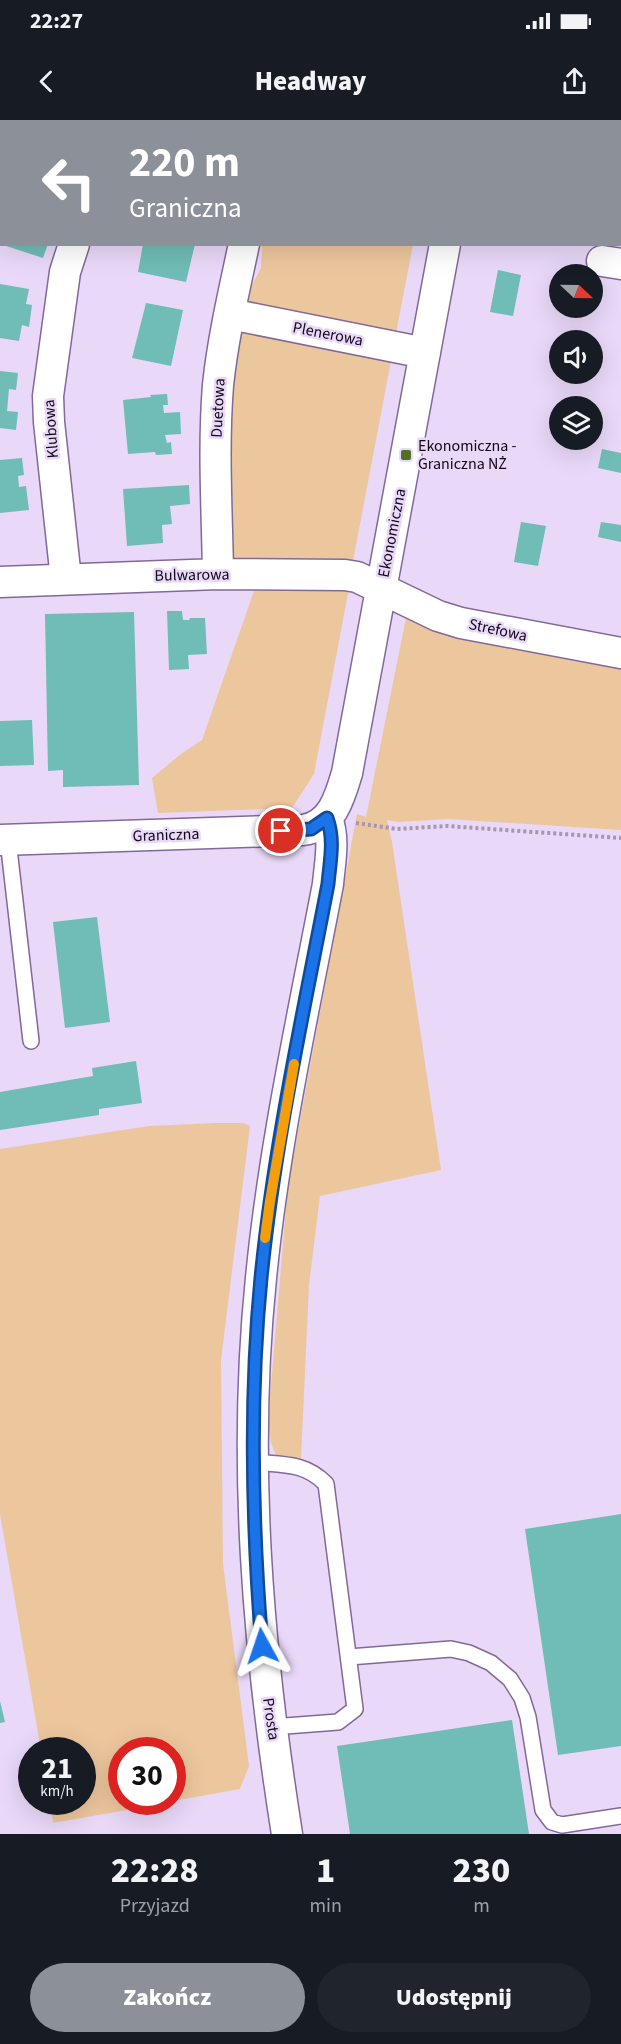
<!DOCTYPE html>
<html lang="pl">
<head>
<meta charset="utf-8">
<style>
	:root { --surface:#171b24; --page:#20242c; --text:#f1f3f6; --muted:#9ea1a6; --accent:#8c9099 }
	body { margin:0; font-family:"Source Sans 3",sans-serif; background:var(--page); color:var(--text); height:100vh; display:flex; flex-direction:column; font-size:22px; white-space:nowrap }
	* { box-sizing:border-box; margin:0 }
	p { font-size:20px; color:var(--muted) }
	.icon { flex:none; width:33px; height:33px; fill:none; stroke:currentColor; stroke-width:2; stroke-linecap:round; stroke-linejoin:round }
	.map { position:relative; height:1714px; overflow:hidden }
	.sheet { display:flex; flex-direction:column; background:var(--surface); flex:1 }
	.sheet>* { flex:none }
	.banner { position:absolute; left:0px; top:0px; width:621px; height:126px; box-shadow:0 6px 24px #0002; background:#8c9099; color:#fff; overflow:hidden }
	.needle { width:39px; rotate:112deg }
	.controls { position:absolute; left:549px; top:144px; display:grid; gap:12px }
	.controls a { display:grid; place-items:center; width:54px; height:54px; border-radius:50%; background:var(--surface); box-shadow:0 6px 24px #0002; font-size:30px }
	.speed { position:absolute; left:18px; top:1617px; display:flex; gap:12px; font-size:30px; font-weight:700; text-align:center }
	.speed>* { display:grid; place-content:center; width:78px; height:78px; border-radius:50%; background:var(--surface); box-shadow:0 6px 24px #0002; line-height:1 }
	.speed small { font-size:15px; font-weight:400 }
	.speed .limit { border:9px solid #d22; background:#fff; color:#111 }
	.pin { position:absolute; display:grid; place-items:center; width:51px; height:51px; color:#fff; margin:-26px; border:3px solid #fff; border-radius:50%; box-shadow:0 2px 6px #0007 }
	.me { position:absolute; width:66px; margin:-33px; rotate:355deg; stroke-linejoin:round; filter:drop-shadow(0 0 4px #0008) }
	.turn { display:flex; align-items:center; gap:21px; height:126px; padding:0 30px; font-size:27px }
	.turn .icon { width:78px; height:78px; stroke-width:2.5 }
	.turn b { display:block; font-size:42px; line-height:51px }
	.eta { display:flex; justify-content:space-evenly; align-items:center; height:102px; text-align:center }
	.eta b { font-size:36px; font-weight:800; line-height:42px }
	.action { display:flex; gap:12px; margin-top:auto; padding:12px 30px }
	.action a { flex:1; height:69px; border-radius:36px; background:var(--accent); color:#fff; font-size:24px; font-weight:800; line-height:69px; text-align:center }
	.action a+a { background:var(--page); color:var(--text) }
	.status { display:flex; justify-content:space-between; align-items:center; height:42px; padding:0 30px; background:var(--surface); direction:ltr }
	.status svg { height:16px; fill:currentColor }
	header { display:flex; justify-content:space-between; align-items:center; height:78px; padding:0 30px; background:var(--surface); font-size:27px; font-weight:800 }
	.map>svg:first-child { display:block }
	.green { fill:#ecc69d }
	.building { fill:#70bcb6 }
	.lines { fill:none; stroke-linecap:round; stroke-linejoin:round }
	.service-casing { stroke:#826998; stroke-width:18 }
	.minor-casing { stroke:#826998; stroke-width:33 }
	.path { stroke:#a596b1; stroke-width:4; stroke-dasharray:3 3; stroke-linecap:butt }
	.service { stroke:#fff; stroke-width:15 }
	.minor { stroke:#fff; stroke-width:30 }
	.route-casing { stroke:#114b97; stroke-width:15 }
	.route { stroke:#1a73e8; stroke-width:10 }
	.slow { stroke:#f59e0b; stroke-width:10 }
	.poi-dot { fill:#517026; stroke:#e9d8f8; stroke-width:2 }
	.labels { text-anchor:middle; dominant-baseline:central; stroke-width:5; stroke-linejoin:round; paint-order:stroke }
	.street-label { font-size:16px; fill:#110819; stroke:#e9d8f8 }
	.poi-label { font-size:16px; fill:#110819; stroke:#e9d8f8; text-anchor:start }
</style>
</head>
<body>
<div class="status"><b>22:27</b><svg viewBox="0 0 49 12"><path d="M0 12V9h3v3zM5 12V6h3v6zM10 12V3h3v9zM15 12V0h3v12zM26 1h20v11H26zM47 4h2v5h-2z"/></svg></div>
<header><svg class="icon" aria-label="back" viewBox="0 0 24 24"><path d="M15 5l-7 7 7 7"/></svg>Headway<svg class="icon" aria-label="share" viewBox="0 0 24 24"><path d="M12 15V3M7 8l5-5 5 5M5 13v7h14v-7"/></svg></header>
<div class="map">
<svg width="621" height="1714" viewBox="0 0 621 1714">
	<rect width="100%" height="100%" fill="#e9d8f8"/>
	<path class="green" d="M0,0H298V2H2L1,11H0Z
		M262,125H413L396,213L263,193L244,180L261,148Z
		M236,205L391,241L353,441L233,439L225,347Z
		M252,463L349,468L314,654L292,688L158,693L152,658L181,634L202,620L254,471Z
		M407,493L621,545V710L448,699L399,702L387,700L392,722L441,1050L320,1076L309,1165L301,1338L276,1335L271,1323L268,1301L288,1065L357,694L366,697Z
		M215,1003H243L250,1006L221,1240L223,1444L249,1646L240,1669L173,1681L172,1630H122V1682H172L53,1703L50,1682H82V1630H41L0,1394V1029L149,1006Z"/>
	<path class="building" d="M0,124H48L43,138Z
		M143,124H195L186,162L138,152Z
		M498,150L521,155L513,196L490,192Z
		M0,164L29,169L26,184L32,185L29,207L22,205L19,221L0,218Z
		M146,183L183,190L171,246L132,238Z
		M0,251L18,253L16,270L9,269L7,291L18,292L16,310L0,308Z
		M167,274L168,285H163L164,293L180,292L181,314L165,315L167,323L171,322L172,334L156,335L155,332L128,334L123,280L151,277L150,275Z
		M602,329L621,333V353L598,348Z
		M22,338L24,355L18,356L19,367L26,366L29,390L0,393V340Z
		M189,365L190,384L170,386L172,404L162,405L163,423L127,426L123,369Z
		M521,402L546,406L538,446L514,442Z
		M601,402L621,405V422L598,417Z
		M167,491H182L183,500H189L190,498H205L207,534L188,535L189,549L169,550Z
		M134,492L139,665L63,667V650L48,651L45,494Z
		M32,600L34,645L0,646V601Z
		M97,797L110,902L65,908L53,802Z
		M136,941L142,983L99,989V995L0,1010V972L93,956L92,948Z
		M621,1394V1626L558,1635L525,1409Z
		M0,1581L5,1602L0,1603Z
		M512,1600L529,1714H350L337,1626Z"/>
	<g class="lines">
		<g class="service-casing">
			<path id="service" d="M8,720L31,921
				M253,1342C282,1345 305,1342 326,1364L355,1589L338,1602L272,1607
				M349,1537L451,1529L469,1533L491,1543L510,1559L522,1578L528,1597L543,1690L552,1702L562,1705L621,1696"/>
		</g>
		<g class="minor-casing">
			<path id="minor" d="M468,2V0
				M0,34H2
				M602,141L621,144
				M230,194L425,233
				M218,454C217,391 213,328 218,265C223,218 234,171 244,124
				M66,459L49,302L48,276L65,152L74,124
				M0,462L218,454L345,455L357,457L438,496L461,503L621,533
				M0,720L303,710C332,706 340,677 347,653L445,124
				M287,1714C258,1531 242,1343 261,1158C274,1025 303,895 328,764C330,741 335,720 327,698"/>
		</g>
		<path class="path" d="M356,703L397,709L447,706L621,718"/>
		<use href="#service" class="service"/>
		<use href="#minor" class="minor"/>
	</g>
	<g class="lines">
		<g class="route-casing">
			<path id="route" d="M262,1526C252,1404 249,1280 261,1158C274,1027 303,894 328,764C330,741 335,720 327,698L311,709L281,711"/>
		</g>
		<use href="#route" class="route"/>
		<path class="slow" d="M265,1118L270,1081L294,944"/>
	</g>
	<rect class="poi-dot" x="400" y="329" width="12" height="12" rx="3"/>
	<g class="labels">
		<g class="street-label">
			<text transform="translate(328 214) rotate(11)">Plenerowa</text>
			<text transform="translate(218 288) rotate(-87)">Duetowa</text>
			<text transform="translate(51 309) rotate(-94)">Klubowa</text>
			<text transform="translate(392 413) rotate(-79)">Ekonomiczna</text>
			<text transform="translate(192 455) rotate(-1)">Bulwarowa</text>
			<text transform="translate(498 510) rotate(12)">Strefowa</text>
			<text transform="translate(166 715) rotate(-2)">Graniczna</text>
			<text transform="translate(271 1599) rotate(82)">Prosta</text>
		</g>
		<g class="poi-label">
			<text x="418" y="326">Ekonomiczna -<tspan x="418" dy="18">Graniczna NŻ</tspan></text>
		</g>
	</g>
</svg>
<div class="controls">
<a><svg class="needle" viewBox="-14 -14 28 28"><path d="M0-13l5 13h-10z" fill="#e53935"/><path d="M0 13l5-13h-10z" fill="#9ea1a6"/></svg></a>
<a><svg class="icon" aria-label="sound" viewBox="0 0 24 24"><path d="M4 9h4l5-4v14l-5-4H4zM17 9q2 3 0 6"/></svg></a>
<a><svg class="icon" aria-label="layers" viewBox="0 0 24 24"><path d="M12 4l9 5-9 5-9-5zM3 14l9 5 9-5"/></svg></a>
</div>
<div class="speed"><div>21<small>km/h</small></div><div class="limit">30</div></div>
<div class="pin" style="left:281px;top:711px;background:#d93025"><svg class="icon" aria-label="arrive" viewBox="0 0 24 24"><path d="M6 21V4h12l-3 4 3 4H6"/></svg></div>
<svg class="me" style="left:262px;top:1526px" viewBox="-20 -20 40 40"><path d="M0-17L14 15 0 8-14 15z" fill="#1a73e8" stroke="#fff" stroke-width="4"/></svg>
<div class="banner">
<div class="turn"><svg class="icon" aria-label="left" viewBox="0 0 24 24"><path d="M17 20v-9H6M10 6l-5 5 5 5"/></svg><div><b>220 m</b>Graniczna</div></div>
</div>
</div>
<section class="sheet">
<div class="eta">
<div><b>22:28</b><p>Przyjazd</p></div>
<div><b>1</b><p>min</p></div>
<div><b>230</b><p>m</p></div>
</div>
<div class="action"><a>Zakończ</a><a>Udostępnij</a></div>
</section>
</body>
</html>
